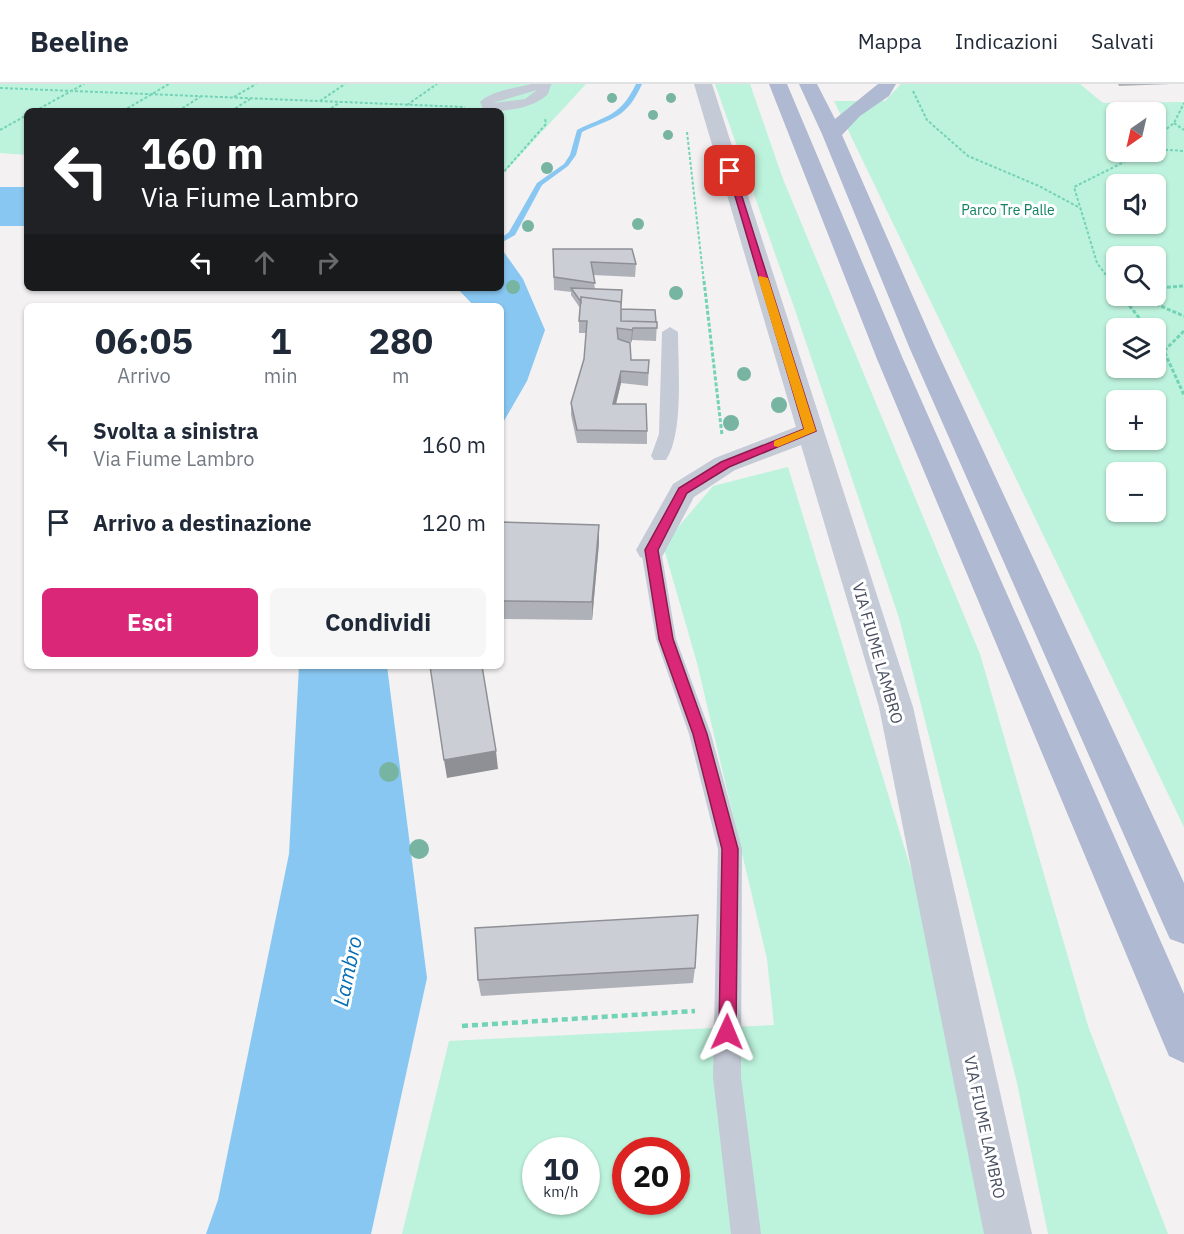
<!DOCTYPE html>
<html lang="it">
<head>
<meta charset="utf-8">
<style>
	:root { --surface:#fff; --page:#f6f6f7; --text:#1f2937; --muted:#747a83; --line:#e0e1e3; --accent:#db2777 }
	body { margin:0; font-family:"IBM Plex Sans",sans-serif; background:var(--page); color:var(--text); height:100vh; display:flex; flex-direction:column; font-size:22px; white-space:nowrap }
	* { box-sizing:border-box; margin:0 }
	p { font-size:20px; color:var(--muted) }
	.icon { flex:none; width:33px; height:33px; fill:none; stroke:currentColor; stroke-width:2; stroke-linecap:round; stroke-linejoin:round }
	.map { position:relative; flex:1; overflow:hidden }
	.drawer { position:absolute; left:24px; top:219px; width:480px; height:366px; display:flex; flex-direction:column; background:var(--surface); border-radius:9px; box-shadow:0 2px 4px #0004 }
	.drawer>* { flex:none }
	.banner { position:absolute; left:24px; top:24px; width:480px; height:183px; border-radius:9px; box-shadow:0 2px 4px #0004; background:#202124; color:#fff; overflow:hidden }
	.needle { width:39px; rotate:214deg }
	.controls { position:absolute; left:1106px; top:18px; display:grid; gap:12px }
	.controls a { display:grid; place-items:center; width:60px; height:60px; border-radius:9px; background:var(--surface); box-shadow:0 2px 4px #0004; font-size:30px }
	.speed { position:absolute; left:522px; top:1053px; display:flex; gap:12px; font-size:30px; font-weight:700; text-align:center }
	.speed>* { display:grid; place-content:center; width:78px; height:78px; border-radius:50%; background:var(--surface); box-shadow:0 2px 4px #0004; line-height:1 }
	.speed small { font-size:15px; font-weight:400 }
	.speed .limit { border:9px solid #d22; background:#fff; color:#111 }
	.pin { position:absolute; display:grid; place-items:center; width:51px; height:51px; color:#fff; margin:-26px; border-radius:12px; box-shadow:0 3px 9px #0006 }
	.me { position:absolute; width:66px; margin:-33px; rotate:1deg; stroke-linejoin:round; filter:drop-shadow(0 0 4px #0008) }
	.turn { display:flex; align-items:center; gap:21px; height:126px; padding:0 18px; font-size:27px }
	.turn .icon { width:78px; height:78px; stroke-width:2.5 }
	.turn b { display:block; font-size:42px; line-height:51px }
	.lanes { display:flex; align-items:center; height:57px; padding:0 18px; background:#0003; justify-content:center; gap:30px; direction:ltr }
	.lanes .off { opacity:.35 }
	.eta { display:flex; justify-content:space-evenly; align-items:center; height:102px; text-align:center }
	.eta b { font-size:36px; font-weight:700; line-height:42px }
	.action { display:flex; gap:12px; margin-top:auto; padding:12px 18px }
	.action a { flex:1; height:69px; border-radius:9px; background:var(--accent); color:#fff; font-size:24px; font-weight:700; line-height:69px; text-align:center }
	.action a+a { background:var(--page); color:var(--text) }
	ul { padding:0; list-style:none }
	li { display:flex; align-items:center; gap:18px; height:78px; padding:0 18px }
	li div { flex:1 }
	li b { display:block; font-size:22px }
	li em { font-style:normal }
	header { display:flex; align-items:center; gap:36px; box-sizing:border-box; height:84px; padding:0 30px; background:var(--surface); border-bottom:2px solid var(--line) }
	header strong { font-size:28px }
	nav { display:flex; gap:33px; margin-inline-start:auto; font-size:21px }
	.map>svg:first-child { display:block }
	.green { fill:#bdf3dc; fill-rule:evenodd }
	.water { fill:#88c7f2 }
	.lines { fill:none; stroke-linecap:round; stroke-linejoin:round }
	.stream { fill:#88c7f2; fill-rule:evenodd }
	.path-far2 { stroke:#73d3b6; stroke-width:2; stroke-dasharray:3 2; stroke-linecap:butt }
	.path-far1 { stroke:#73d3b6; stroke-width:3; stroke-dasharray:4 2; stroke-linecap:butt }
	.path { stroke:#73d3b6; stroke-width:4.5; stroke-dasharray:6 4; stroke-linecap:butt }
	.service { fill:#c4cad6; fill-rule:evenodd }
	.minor { fill:#c4cad6; fill-rule:evenodd }
	.primary { fill:#afb9d1; fill-rule:evenodd }
	.tree { fill:#77b4a1 }
	.wall { fill:#afb1b8 }
	.shaded-wall { fill:#8f9096 }
	.building { fill:#ccced6; stroke:#8f9096; stroke-width:1.5 }
	.route { fill:#db2777; stroke:#8e194d; stroke-width:1.5 }
	.slow { fill:#f59e0b }
	.labels { text-anchor:middle; dominant-baseline:central; stroke-width:6; stroke-linejoin:round; paint-order:stroke }
	.far-park-label { font-size:14px; fill:#11825f; stroke:#fff }
	.street-label { font-size:16px; fill:#474f60; stroke:#fff }
	.near-water-label { font-size:21px; font-style:italic; fill:#036eb7; stroke:#fff }
</style>
</head>
<body>
<header>
<strong>Beeline</strong>
<nav><a>Mappa</a><a>Indicazioni</a><a>Salvati</a></nav>
</header>
<div class="map">
<svg width="1184" height="1150" viewBox="0 0 1184 1150">
	<rect width="100%" height="100%" fill="#f3f1f1"/>
	<path class="green" d="M0,0H586L501,92V27H27V71L0,69Z
		M715,0H750L783,95L980,570L1088,942L1168,1150H1048L1017,999L899,534L795,226Z
		M901,0H1080L1103,19L1184,18V743L834,17H885ZM1116,28H1155V68H1116ZM1116,100H1155V140H1116ZM1116,172H1155V212H1116ZM1116,244H1155V284H1116ZM1116,316H1155V356H1116ZM1116,388H1155V428H1116Z
		M788,383L936,867L987,1150H402L449,957L774,941L767,875L697,579L663,461L713,402ZM536,1066H586V1118H536ZM626,1066H676V1118H626Z"/>
	<path class="water" d="M0,103H27V142H0Z
		M501,164L523,195L545,246L527,297L501,342V222H474L457,204H501Z
		M299,582H387L427,894L371,1150H206L218,1116L289,770Z"/>
	<g class="lines">
		<path class="stream" d="M636,0H642C626,35 614,33 582,48L576,71L568,82L542,101L515,151L501,159V154L509,148L537,99L564,80L570,71L577,46C607,31 620,33 636,0Z"/>
		<path class="path-far2" d="M0,4L465,23
			M913,7L927,36L968,72L1039,102L1080,124
			M234,13L256,0
			M320,17L345,0
			M407,21L437,0
			M35,27L84,0
			M123,27L169,0
			M178,27L200,13
			M231,27L250,15
			M327,27L339,19
			M1174,39L1184,46
			M0,46L27,31
			M687,48L704,199
			M1155,54L1174,39L1184,19
			M1155,65L1184,67
			M501,91L546,40L545,34
			M1112,199L1097,179L1074,103L1124,78L1138,68"/>
		<path class="path-far1" d="M704,197L722,351
			M1111,197L1116,204
			M1155,204L1184,202
			M1155,207L1158,221L1184,232
			M1122,212L1147,244
			M1184,247L1164,267L1184,311
			M1155,255L1164,267"/>
		<path class="path" d="M462,942L695,927"/>
		<path class="service" d="M532,0H552C548,4 551,8 546,12C531,25 502,28 484,27L480,18C492,6 516,4 532,0ZM537,6L525,15L493,19Z
			M670,243L678,248C678,282 684,349 666,376H654L651,372L659,350L662,248Z
			M651,459L658,461L661,466L676,555L711,650L742,765L741,993L761,1150H731L713,993L718,765L689,650L656,555L641,466L644,461Z"/>
		<path class="minor" d="M694,0H712L913,623L1032,1150H984L879,623L801,361L735,386L694,413L662,473L651,477L640,473L636,466L673,400L715,374L796,343Z"/>
		<path class="primary" d="M769,0H787L903,275L1184,910V979L1169,972L1163,958L877,275Z
			M799,0H817L835,35L878,0H896L889,12L860,32L842,51L936,265L1184,799V860L1170,855L1164,842L910,265L822,50Z"/>
	</g>
	<g class="tree">
		<circle cx="612" cy="14" r="5"/>
		<circle cx="671" cy="14" r="5"/>
		<circle cx="653" cy="31" r="5"/>
		<circle cx="668" cy="51" r="5"/>
		<circle cx="547" cy="84" r="6"/>
		<circle cx="638" cy="140" r="6"/>
		<circle cx="528" cy="142" r="6"/>
		<circle cx="513" cy="203" r="7"/>
		<circle cx="676" cy="209" r="7"/>
		<circle cx="744" cy="290" r="7"/>
		<circle cx="779" cy="321" r="8"/>
		<circle cx="731" cy="339" r="8"/>
		<circle cx="389" cy="688" r="10"/>
		<circle cx="419" cy="765" r="10"/>
	</g>
	<path class="wall" d="M1118,0H1171L1119,2Z
		M553,165L636,180L635,193L593,191L595,205L621,225L657,238L656,257L632,256L631,259L627,258L631,276H649L648,302L621,299L616,320L647,347V360L577,359L571,331V319L584,275L586,249H579V237L580,224L571,211V208L554,206Z
		M501,438L599,459L592,536L501,535Z
		M695,884L693,899L481,912L478,896Z"/>
	<path class="shaded-wall" d="M633,244L632,256L631,259L632,246Z
		M621,287V299L613,332V320Z
		M599,441V459L592,536V518Z
		M496,667L498,685L447,694L444,676Z"/>
	<path class="building" d="M553,165H632L636,180L591,178L595,199L554,193Z
		M571,204L622,206L621,223V218L581,213V218Z
		M581,213L621,218V237L657,238V244H633L632,246L617,244L618,255L630,259L631,276H649L648,289L621,287L613,320H646L647,347L577,346L571,319L584,275L587,237H579Z
		M621,225L655,226L656,238L621,237Z
		M501,438L599,441L592,518L501,517Z
		M430,582H482L496,667L444,676Z
		M698,831L695,884L478,896L475,844Z"/>
	<path class="route" d="M727,85L734,87L816,347L729,383L687,409L658,466L673,555L707,650L738,765L736,948L734,954L727,957L721,954L719,948L722,765L693,650L659,555L645,466L679,404L721,378L804,345Z"/>
	<path class="slow" d="M759,192L768,194L816,347L778,363L774,362V357L804,345L758,194Z"/>
	<g class="labels">
		<g class="far-park-label">
			<text x="1008" y="126">Parco Tre Palle</text>
		</g>
		<g class="street-label">
			<text transform="translate(878 569) rotate(74)">VIA FIUME LAMBRO</text>
			<text transform="translate(985 1043) rotate(78)">VIA FIUME LAMBRO</text>
		</g>
		<g class="near-water-label">
			<text transform="translate(347 887) rotate(-78)">Lambro</text>
		</g>
	</g>
</svg>
<div class="controls">
<a><svg class="needle" viewBox="-14 -14 28 28"><path d="M0-13l5 13h-10z" fill="#e53935"/><path d="M0 13l5-13h-10z" fill="#747a83"/></svg></a>
<a><svg class="icon" aria-label="sound" viewBox="0 0 24 24"><path d="M4 9h4l5-4v14l-5-4H4zM17 9q2 3 0 6"/></svg></a>
<a><svg class="icon" aria-label="search" viewBox="0 0 24 24"><circle cx="10" cy="10" r="6"/><path d="M15 15l6 6"/></svg></a>
<a><svg class="icon" aria-label="layers" viewBox="0 0 24 24"><path d="M12 4l9 5-9 5-9-5zM3 14l9 5 9-5"/></svg></a>
<a>+</a>
<a>−</a>
</div>
<div class="speed"><div>10<small>km/h</small></div><div class="limit">20</div></div>
<div class="pin" style="left:730px;top:87px;background:#d93025"><svg class="icon" aria-label="arrive" viewBox="0 0 24 24"><path d="M6 21V4h12l-3 4 3 4H6"/></svg></div>
<svg class="me" style="left:727px;top:948px" viewBox="-20 -20 40 40"><path d="M0-17L14 15 0 8-14 15z" fill="#db2777" stroke="#fff" stroke-width="4"/></svg>
<div class="banner">
<div class="turn"><svg class="icon" aria-label="left" viewBox="0 0 24 24"><path d="M17 20v-9H6M10 6l-5 5 5 5"/></svg><div><b>160 m</b>Via Fiume Lambro</div></div>
<div class="lanes"><svg class="icon" aria-label="left" viewBox="0 0 24 24"><path d="M17 20v-9H6M10 6l-5 5 5 5"/></svg><svg class="icon off" aria-label="ahead" viewBox="0 0 24 24"><path d="M12 20V5M6 11l6-6 6 6"/></svg><svg class="icon off" aria-label="right" viewBox="0 0 24 24"><path d="M7 20v-9h11M14 6l5 5-5 5"/></svg></div>
</div>
<section class="drawer">
<div class="eta">
<div><b>06:05</b><p>Arrivo</p></div>
<div><b>1</b><p>min</p></div>
<div><b>280</b><p>m</p></div>
</div>
<ul>
<li><svg class="icon" aria-label="left" viewBox="0 0 24 24"><path d="M17 20v-9H6M10 6l-5 5 5 5"/></svg><div><b>Svolta a sinistra</b><p>Via Fiume Lambro</p></div><em>160 m</em></li>
<li><svg class="icon" aria-label="arrive" viewBox="0 0 24 24"><path d="M6 21V4h12l-3 4 3 4H6"/></svg><div><b>Arrivo a destinazione</b></div><em>120 m</em></li>
</ul>
<div class="action"><a>Esci</a><a>Condividi</a></div>
</section>
</div>
</body>
</html>
